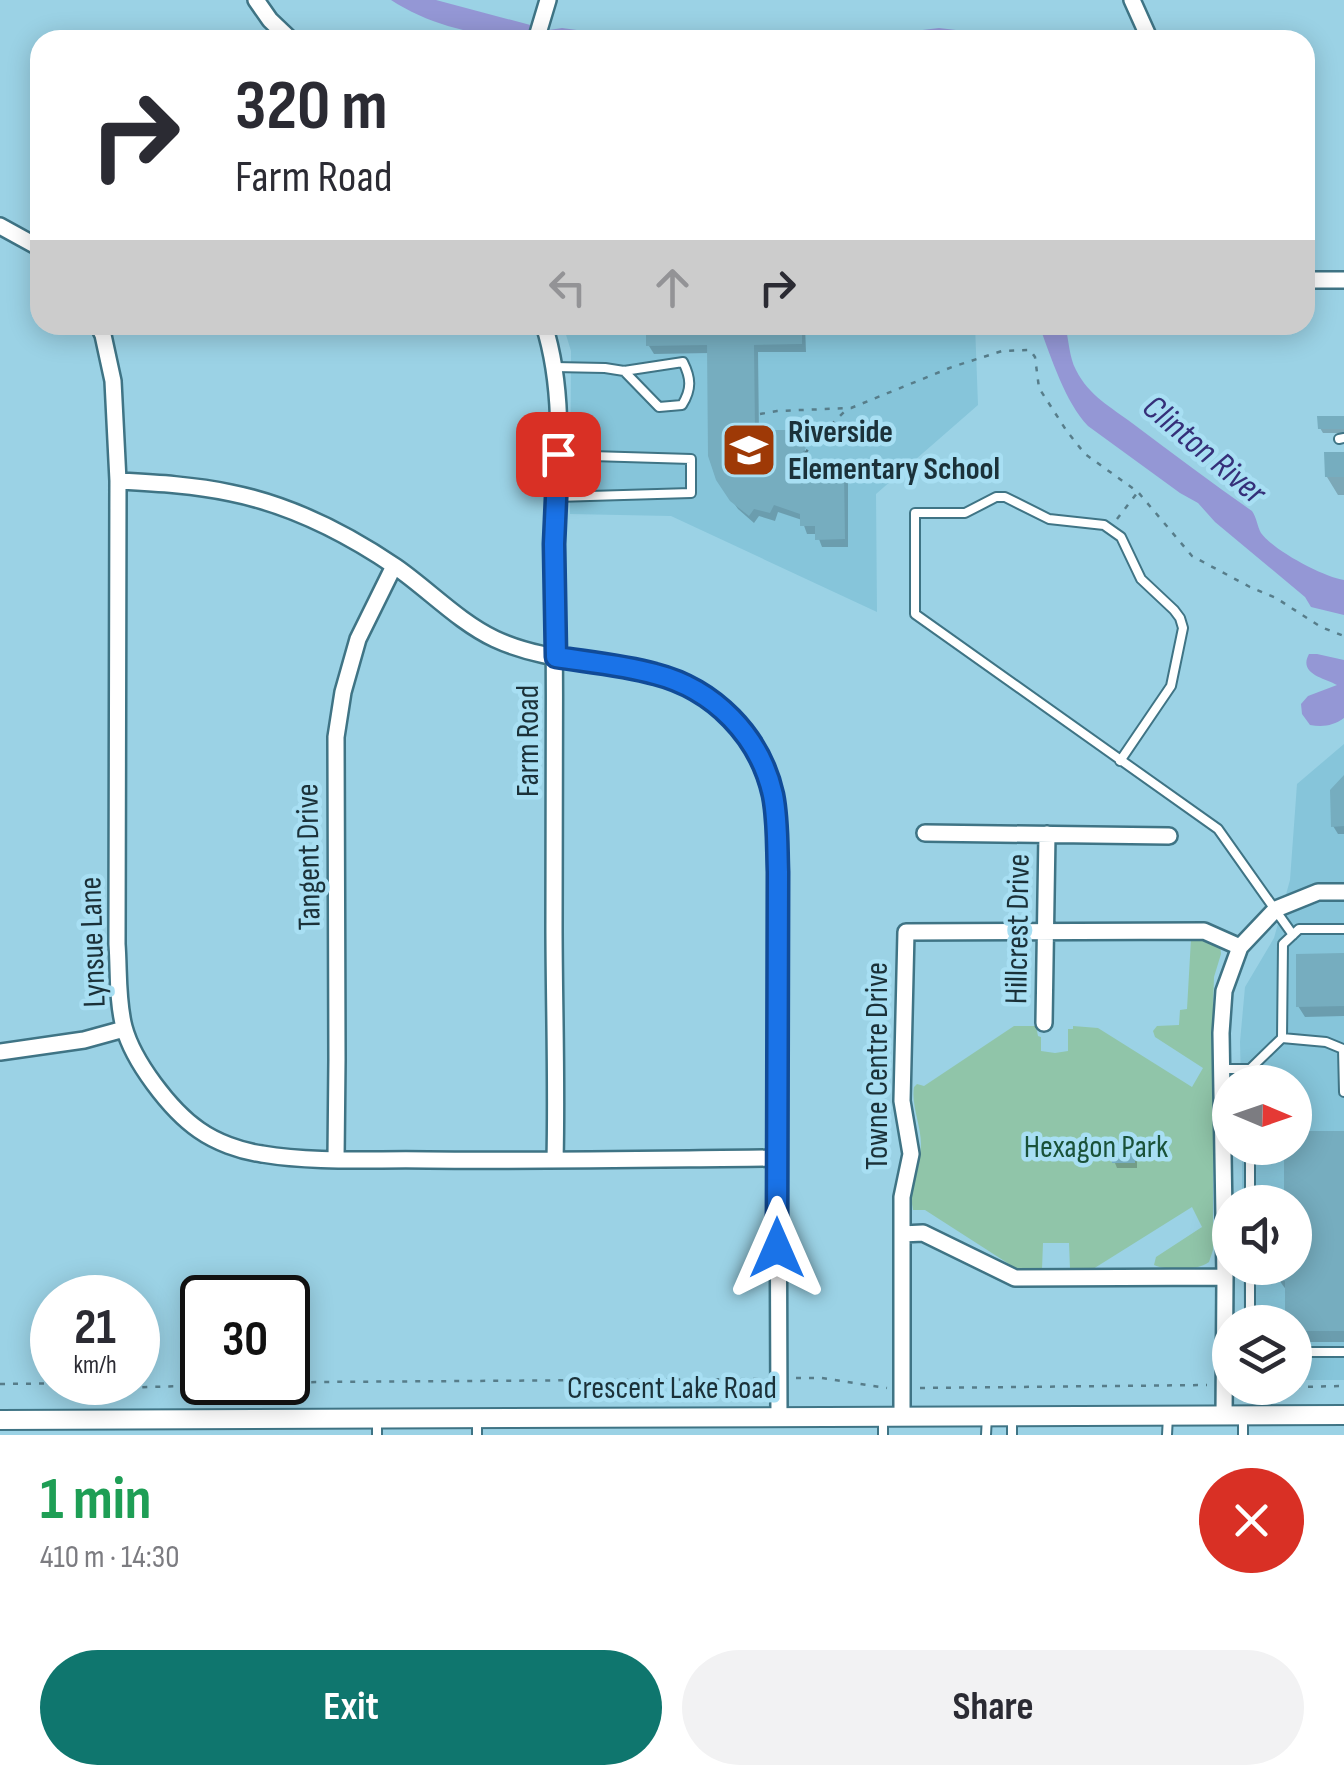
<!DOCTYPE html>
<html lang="en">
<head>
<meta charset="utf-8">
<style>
	:root { --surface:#fff; --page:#f2f2f3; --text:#2b2b33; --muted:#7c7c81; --accent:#0f766e }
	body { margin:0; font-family:"Sofia Sans Condensed",sans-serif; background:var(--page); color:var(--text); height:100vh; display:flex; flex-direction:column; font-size:38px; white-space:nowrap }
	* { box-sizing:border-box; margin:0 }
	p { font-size:32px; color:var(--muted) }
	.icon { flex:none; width:55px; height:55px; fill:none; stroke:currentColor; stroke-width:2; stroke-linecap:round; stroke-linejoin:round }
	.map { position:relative; height:1435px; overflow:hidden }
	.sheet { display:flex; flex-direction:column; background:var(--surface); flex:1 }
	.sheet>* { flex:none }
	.hud { position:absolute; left:30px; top:30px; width:1285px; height:305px; border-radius:30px; box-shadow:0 5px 25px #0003; background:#fff; color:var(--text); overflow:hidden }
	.needle { width:65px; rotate:92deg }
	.buttons { position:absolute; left:1212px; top:1065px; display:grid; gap:20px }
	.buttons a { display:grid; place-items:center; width:100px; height:100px; border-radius:50%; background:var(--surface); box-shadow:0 5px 25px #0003; font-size:50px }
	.speed { position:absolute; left:30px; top:1275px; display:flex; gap:20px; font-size:50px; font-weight:700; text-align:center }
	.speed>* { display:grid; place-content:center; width:130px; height:130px; border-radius:50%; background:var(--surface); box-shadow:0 5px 25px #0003; line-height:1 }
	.speed small { font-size:25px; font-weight:400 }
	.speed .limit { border:5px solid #111; border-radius:15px; background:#fff; color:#111 }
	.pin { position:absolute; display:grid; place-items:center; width:85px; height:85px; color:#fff; margin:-42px; border-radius:20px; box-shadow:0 5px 15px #0006 }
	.me { position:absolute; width:110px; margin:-55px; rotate:0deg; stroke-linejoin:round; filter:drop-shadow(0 0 8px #0008) }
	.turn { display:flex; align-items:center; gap:35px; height:210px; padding:0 40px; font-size:45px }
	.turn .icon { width:130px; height:130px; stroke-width:2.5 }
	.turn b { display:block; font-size:70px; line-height:85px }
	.lanes { display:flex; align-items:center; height:95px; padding:0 40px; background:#0003; justify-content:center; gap:50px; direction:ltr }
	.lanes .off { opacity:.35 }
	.round { display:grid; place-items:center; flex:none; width:105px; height:105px; border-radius:52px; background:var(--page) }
	.overview { display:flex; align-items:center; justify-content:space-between; height:170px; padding:0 40px }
	h1 { font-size:60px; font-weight:700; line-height:75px; color:#1e9e55 }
	.primary-button { display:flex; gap:20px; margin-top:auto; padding:20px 40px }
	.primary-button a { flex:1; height:115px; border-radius:60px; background:var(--accent); color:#fff; font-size:40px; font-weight:700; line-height:115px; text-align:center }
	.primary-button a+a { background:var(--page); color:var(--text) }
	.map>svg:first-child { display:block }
	.built { fill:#86c5da }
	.green { fill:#90c5a9 }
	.water { fill:#9497d5 }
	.shadow { fill:#0003 }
	.building { fill:#76adbf }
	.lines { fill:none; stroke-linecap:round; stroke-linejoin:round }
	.service-casing { stroke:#3f7485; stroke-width:12 }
	.minor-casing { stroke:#3f7485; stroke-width:20 }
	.tertiary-casing { stroke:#3f7485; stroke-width:22 }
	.path { stroke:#577d8a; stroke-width:2.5; stroke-dasharray:5 8; stroke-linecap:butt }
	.service { stroke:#fff; stroke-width:8 }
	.minor { stroke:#fff; stroke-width:15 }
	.tertiary { stroke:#fff; stroke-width:18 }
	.route-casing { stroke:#114b97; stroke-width:25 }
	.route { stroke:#1a73e8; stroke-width:18 }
	.labels { text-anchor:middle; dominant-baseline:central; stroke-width:9; stroke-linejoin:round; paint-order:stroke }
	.poi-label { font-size:32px; font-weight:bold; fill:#1b3139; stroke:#a8dff3; text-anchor:start }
	.street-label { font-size:32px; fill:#1b3139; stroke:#a8dff3 }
	.park-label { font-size:32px; fill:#1a5239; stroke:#a8dff3 }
	.water-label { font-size:35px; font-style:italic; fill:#353079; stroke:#a8dff3 }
</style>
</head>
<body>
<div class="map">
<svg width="1344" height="1435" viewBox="0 0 1344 1435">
	<rect width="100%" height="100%" fill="#9bd2e5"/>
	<path class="built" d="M563,325H975L978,405L876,494L877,612L671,516L570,514L571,351Z
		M1344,744V1380H1295V1322H1244L1243,1268H1295V1202H1242V1148H1295V1082H1241L1240,1042L1245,987L1274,938L1290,880L1297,784Z"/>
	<path class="green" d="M1191,939L1204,940L1220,944L1221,954L1214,977L1213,1005V1250L1209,1262C1197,1271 1167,1271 1154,1265L1156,1257L1202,1227L1192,1207L1093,1269H1070L1069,1243H1043L1042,1269H1012L1009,1264L925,1210H913C908,1188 920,1167 921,1144C921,1125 911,1105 914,1087L917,1084L924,1086L1014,1026H1036L1038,1036L1041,1037V1051L1055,1053L1068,1051V1029H1073V1026L1098,1028L1192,1087L1203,1068L1155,1037L1153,1031L1157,1026L1179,1025L1180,1010L1187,1009Z"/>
	<path class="water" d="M391,0H436L549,30L562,28L651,40C565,40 466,49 391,0Z
		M939,28L956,30L983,40H854L881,35Z
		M1039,325H1065C1069,340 1069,357 1076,370C1089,396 1111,407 1132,423C1172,453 1212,483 1252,511C1257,518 1257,526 1261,533C1273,550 1323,577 1344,580V615L1311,607L1305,597L1215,522L1198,503L1180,493L1088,426C1065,402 1051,357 1039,325Z
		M1309,654H1317L1344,660V718C1333,726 1323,727 1310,725L1302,714L1301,704L1308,696L1337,685C1324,678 1298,674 1309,654Z"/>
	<path class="shadow" d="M648,325H805L806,352H758L759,433L804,449L809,458L803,465V475H843L848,483V547H822L817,534H807L802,520L778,512L775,521L759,516L754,523L738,509L724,489L710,353L654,354L649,346Z
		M1344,419V433H1323L1320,428Z
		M1344,455V495H1338L1327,477Z
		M1344,778V834H1338L1333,826Z
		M1344,956V1016L1305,1017L1298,1006Z
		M1295,1134H1344V1342H1295V1322H1287V1291L1279,1280V1268H1295V1202H1287V1148H1295Z
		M1134,1147L1137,1152V1168H1117L1115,1163Z"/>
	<path class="building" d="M646,325H802V344L754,345L755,430H788L806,448L799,456V473L844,472L845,539L815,540V526H800V514L774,505L770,513L754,509L749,516L730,501L716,480L708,456L707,345L646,346Z
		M1317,416H1344V429H1318Z
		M1324,452H1344V477H1325Z
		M1344,775V826L1331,827L1330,790Z
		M1344,953V1006L1296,1007V954Z
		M1295,1131H1344V1331H1295V1322H1285V1281H1276V1268H1295V1202H1284V1148H1295Z
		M1112,1144H1135V1163H1112Z"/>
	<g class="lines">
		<g class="service-casing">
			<path id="service" d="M554,367L605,368L624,371L683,362C691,378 692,389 682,405L659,407L624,371
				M1339,439L1344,438
				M556,497L691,493V459L558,455
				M1120,761L1171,686L1183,628L1180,618L1174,610L1141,579L1121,537L1104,525L1049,519L1005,497H996L965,513H915V614L1218,829L1293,935
				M1282,1038L1326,1042L1343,1049L1344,1092
				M1221,1069H1250
				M1250,1082V1069L1282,1038L1283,944L1299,929H1344
				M1250,1202V1148
				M1250,1322V1268
				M1295,1352H1344
				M1012,1416V1435
				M1243,1416V1435
				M377,1420V1435
				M477,1435V1419
				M883,1435V1417
				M986,1435L987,1416
				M1167,1435L1168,1416"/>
		</g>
		<g class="minor-casing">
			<path id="minor" d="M256,0L270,20L291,40
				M1132,0L1150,40
				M536,40L548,0
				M0,226L40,248
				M1305,280H1344
				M98,325L103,335L113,381L118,481L117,944C119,971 117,1000 124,1027C133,1061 170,1110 199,1130C216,1142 240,1151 262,1154C316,1163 373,1159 428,1160C544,1161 660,1159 776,1158
				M544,325C570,407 554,498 554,582C555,696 554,810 554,924C554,1003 557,1081 555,1160
				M118,481C155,483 194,485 231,493C291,505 346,533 396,567C429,590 459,622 495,639C568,673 661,654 725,710C731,714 735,721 739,727C762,758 772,788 777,825L779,1418
				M925,833L1169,836
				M1044,1023L1047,834
				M0,1052L84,1040L124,1029
				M336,1159L337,1059L336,737L343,692L358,639L394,566
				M902,1234L923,1233L1015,1278L1225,1277
				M1224,1416L1225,1277L1221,1033L1224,991L1240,947L1276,909L1318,892H1344
				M902,1417V1197L911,1154L902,1101L906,932L1204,931L1240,947"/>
		</g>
		<g class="tertiary-casing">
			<path id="tertiary" d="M0,1420L1344,1415"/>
		</g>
		<path class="path" d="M760,414L777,411L851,408L952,367L1002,351L1030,350L1035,357L1039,388L1066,430L1085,454L1138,492L1192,556L1250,587L1276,598L1321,627L1344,636
			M805,454L810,446L847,409
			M1117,519L1137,493
			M796,1378H822L887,1388
			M0,1384L97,1383L115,1388L316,1382L763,1379
			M1295,1387L1344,1386
			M920,1388L1207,1385
			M1242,1388H1280"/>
		<use href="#service" class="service"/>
		<use href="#minor" class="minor"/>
		<use href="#tertiary" class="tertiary"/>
	</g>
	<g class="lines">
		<g class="route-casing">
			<path id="route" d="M558,454L554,544L556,657C589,662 623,665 655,674C714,689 760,736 773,795C778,820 777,847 778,872L777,1248"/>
		</g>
		<use href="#route" class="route"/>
	</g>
	<defs>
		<g id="school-square" transform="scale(2.875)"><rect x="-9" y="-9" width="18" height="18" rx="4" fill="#9e3906" stroke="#a8dff3"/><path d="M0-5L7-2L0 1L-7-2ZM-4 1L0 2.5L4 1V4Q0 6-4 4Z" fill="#fff"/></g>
	</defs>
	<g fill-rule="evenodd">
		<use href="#school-square" x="749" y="450"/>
	</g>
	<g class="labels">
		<g class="poi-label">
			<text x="788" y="432">Riverside<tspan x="788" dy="37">Elementary School</tspan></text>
		</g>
		<g class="street-label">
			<text transform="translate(528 741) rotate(-90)">Farm Road</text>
			<text transform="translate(309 857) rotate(-91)">Tangent Drive</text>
			<text transform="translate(1018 929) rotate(-89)">Hillcrest Drive</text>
			<text transform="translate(93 942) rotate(-92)">Lynsue Lane</text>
			<text transform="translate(877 1066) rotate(-90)">Towne Centre Drive</text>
			<text x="672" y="1388">Crescent Lake Road</text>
		</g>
		<g class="park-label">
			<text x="1096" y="1147">Hexagon Park</text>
		</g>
		<g class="water-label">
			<text transform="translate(1204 450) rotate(40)">Clinton River</text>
		</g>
	</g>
</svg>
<div class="buttons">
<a><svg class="needle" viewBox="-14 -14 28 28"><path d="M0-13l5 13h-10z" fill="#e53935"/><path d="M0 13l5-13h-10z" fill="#7c7c81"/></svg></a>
<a><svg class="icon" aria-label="sound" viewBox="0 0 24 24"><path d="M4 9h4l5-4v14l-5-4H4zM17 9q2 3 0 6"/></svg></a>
<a><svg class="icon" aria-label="layers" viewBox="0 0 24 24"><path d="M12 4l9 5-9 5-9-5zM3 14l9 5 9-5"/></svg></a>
</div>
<div class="speed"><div>21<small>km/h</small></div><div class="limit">30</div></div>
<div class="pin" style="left:558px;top:454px;background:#d93025"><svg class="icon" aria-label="arrive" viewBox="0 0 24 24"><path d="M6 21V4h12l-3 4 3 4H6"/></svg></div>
<svg class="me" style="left:777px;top:1248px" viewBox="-20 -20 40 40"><path d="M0-17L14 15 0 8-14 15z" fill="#1a73e8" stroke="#fff" stroke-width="4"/></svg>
<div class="hud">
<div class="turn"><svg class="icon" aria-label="right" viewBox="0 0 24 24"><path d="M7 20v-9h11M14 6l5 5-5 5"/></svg><div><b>320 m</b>Farm Road</div></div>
<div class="lanes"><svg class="icon off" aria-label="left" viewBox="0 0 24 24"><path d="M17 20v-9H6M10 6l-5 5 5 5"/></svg><svg class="icon off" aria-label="ahead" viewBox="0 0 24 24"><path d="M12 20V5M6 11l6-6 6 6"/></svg><svg class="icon" aria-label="right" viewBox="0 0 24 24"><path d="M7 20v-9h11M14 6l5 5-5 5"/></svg></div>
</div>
</div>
<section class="sheet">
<div class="overview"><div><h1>1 min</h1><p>410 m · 14:30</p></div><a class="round" style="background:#d93025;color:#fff"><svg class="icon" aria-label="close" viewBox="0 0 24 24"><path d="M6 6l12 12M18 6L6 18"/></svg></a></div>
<div class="primary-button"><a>Exit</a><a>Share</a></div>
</section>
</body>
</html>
